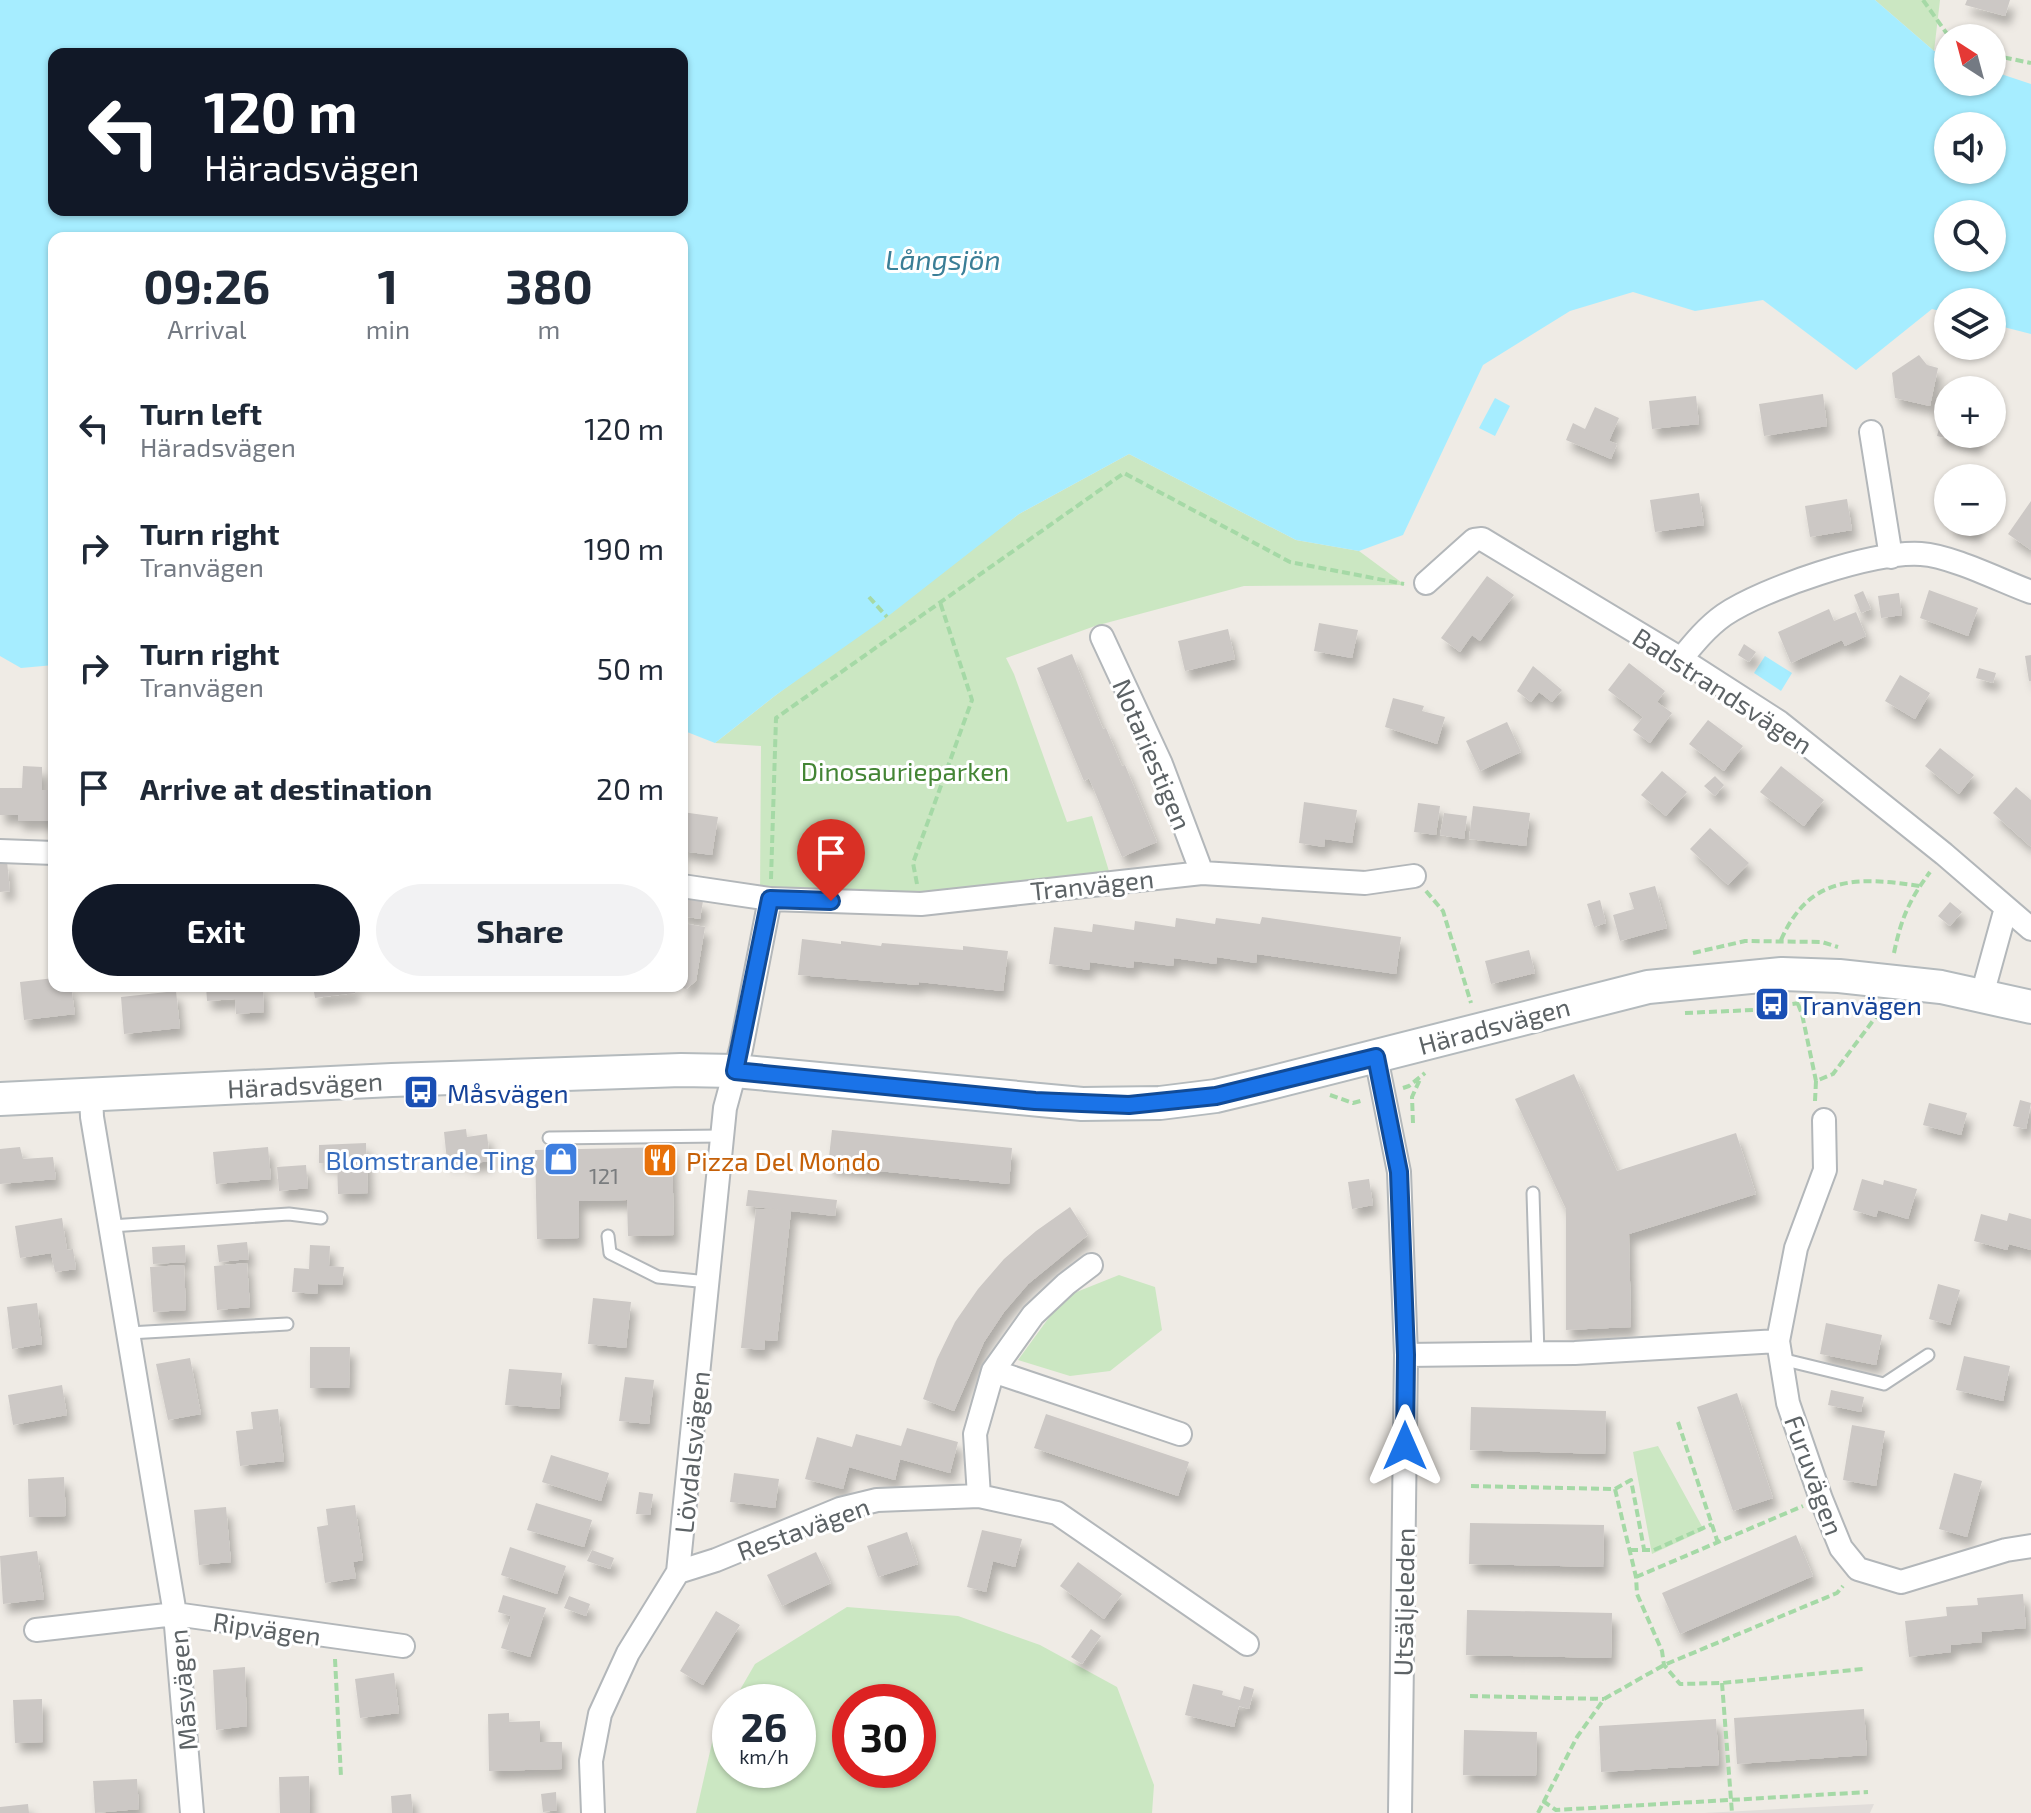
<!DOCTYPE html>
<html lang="en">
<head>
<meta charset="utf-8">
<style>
	:root { --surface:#fff; --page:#f2f2f3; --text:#1f2937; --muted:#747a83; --accent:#111827 }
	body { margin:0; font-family:"Exo 2",sans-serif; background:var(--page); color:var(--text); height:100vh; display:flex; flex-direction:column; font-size:30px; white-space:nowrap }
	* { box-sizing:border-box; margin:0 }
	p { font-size:26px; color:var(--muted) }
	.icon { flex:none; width:44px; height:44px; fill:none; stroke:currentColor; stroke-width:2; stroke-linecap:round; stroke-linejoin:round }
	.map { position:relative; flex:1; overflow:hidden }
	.side { position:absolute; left:48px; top:232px; width:640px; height:760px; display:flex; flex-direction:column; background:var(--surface); border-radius:16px; box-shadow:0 2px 6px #0004 }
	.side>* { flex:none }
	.banner { position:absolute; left:48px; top:48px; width:640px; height:168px; border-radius:16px; box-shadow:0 2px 6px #0004; background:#111827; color:#fff; overflow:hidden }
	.needle { width:52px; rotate:324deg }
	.buttons { position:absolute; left:1934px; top:24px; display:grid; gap:16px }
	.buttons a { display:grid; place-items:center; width:72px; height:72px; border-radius:50%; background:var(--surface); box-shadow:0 2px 6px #0004; font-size:40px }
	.speed { position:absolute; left:712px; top:1684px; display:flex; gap:16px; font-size:40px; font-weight:700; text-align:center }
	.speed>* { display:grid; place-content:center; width:104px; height:104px; border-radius:50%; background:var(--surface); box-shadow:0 2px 6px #0004; line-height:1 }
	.speed small { font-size:20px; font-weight:400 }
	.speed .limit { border:12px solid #d22; background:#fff; color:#111 }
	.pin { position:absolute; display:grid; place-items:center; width:68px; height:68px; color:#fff; margin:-82px -34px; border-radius:50% 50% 50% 0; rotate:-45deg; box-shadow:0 0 8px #0007 }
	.pin .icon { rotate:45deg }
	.me { position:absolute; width:88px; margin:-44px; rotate:0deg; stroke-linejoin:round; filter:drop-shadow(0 0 6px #0008) }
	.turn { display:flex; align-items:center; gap:28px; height:168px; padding:0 24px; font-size:36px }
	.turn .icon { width:104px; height:104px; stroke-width:2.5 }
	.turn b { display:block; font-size:56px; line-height:68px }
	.eta { display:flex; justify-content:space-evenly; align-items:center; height:136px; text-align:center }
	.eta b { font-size:48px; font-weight:700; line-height:56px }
	.button { display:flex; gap:16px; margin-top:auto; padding:16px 24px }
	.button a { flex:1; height:92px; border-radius:48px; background:var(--accent); color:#fff; font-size:32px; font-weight:700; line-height:92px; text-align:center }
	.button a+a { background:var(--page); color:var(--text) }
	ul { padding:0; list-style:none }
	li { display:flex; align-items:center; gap:24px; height:120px; padding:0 24px }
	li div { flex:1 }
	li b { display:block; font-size:30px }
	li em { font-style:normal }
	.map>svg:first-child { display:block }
	.industrial { fill:#e1ddda }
	.green { fill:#cbe7c2; fill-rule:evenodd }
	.water { fill:#a6edff; fill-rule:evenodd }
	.building { fill:#ccc8c5; filter:url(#shadow) }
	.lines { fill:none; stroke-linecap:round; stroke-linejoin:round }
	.lane-casing { stroke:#b3b7ba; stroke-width:15 }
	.street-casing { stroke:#b3b7ba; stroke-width:26 }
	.secondary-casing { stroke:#b4babd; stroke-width:36 }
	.path { stroke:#a5d9a6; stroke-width:4; stroke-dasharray:8 4; stroke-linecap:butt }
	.lane { stroke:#fff; stroke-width:11 }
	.street { stroke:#fff; stroke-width:22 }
	.secondary { stroke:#fff; stroke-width:32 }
	.route-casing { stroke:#114b97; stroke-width:20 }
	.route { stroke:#1a73e8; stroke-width:14 }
	.labels { text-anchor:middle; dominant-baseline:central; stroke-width:6; stroke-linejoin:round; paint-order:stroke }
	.number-label { font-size:22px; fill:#797c7e }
	.street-label { font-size:26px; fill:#5d6366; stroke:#fff }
	.park-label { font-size:26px; fill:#448535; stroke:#fff }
	.transit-label { font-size:26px; fill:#164399; stroke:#fff; text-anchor:start }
	.shop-label { font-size:26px; fill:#366cbe; stroke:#fff; text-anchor:end }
	.food-label { font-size:26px; fill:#c56008; stroke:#fff; text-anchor:start }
	.water-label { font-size:28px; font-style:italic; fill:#3a7e96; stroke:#fff }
</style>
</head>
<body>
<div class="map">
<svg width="2031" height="1813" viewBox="0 0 2031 1813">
	<defs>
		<filter id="shadow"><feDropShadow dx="5" dy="9" stdDeviation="4" flood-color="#0004"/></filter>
	</defs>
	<rect width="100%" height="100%" fill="#efebe5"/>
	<path class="industrial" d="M1874,1804L1870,1813H1704Z"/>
	<path class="green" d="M1875,0H1940L1934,51Z
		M1129,454L1296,540L1359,551L1405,585L1244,586L1095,626L1006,658L1014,674L1067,822L1092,816L1112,881L921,904L760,898L761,746L715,743L776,695L1019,514Z
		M1119,1275L1155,1287L1162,1330L1110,1371L1070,1376L1018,1360L1064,1297Z
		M1658,1446L1704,1530L1652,1554L1633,1452Z
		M847,1607L958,1616L1040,1645L1117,1687L1154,1785L1152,1813H696L714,1734L730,1707V1770H798V1702H733L755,1664ZM918,1702V1770H850V1702Z"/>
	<path class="water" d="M0,0H1875L1934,51L1948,56V82H1992V71L2031,84V334L1992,324V302H1948V313L1932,309L1856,370L1763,300L1695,311L1633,292L1570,311L1483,365L1403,535L1359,551L1296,540L1129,454L1019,514L887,617L776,695L715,743L682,730V238H54V665L21,668L0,656ZM54,54H682V210H54ZM1948,126H1992V170H1948ZM1948,214H1992V258H1948Z
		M1495,398L1510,406L1495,436L1479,428Z
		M1765,656L1792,673L1781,691L1754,673Z"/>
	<path class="building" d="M1967,0H2010L2005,16L1965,5Z
		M1919,355L1927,365L1938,368L1930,406L1895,398L1892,373Z
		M1823,394L1827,426L1764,436L1759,404Z
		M1696,396L1699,424L1652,429L1649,401Z
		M1595,407L1619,418L1609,441L1617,444L1611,459L1566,440L1573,423L1585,429Z
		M1942,417L1948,419V434H1980L1976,446L1937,436Z
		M1699,493L1704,525L1655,532L1650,500Z
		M1847,499L1852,530L1810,537L1805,506Z
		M2031,501V550L2008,534Z
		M1950,522H1979L1976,534L1949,527Z
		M1487,576L1514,595L1480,641L1472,635L1460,652L1441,638Z
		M1929,590L1978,608L1968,636L1920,618Z
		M1863,591L1871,609L1861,613L1854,595Z
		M1899,593L1902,615L1881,618L1878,596Z
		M1829,609L1834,621L1856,612L1866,636L1845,646L1842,640L1791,663L1778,632Z
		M1319,623L1358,630L1352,658L1314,651Z
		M1228,629L1235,659L1185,671L1178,641Z
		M1744,644L1756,652L1749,662L1738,655Z
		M1072,654L1103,729L1106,728L1122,766L1125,765L1157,842L1122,857L1089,778L1084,781L1037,668Z
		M2031,655V681H2029L2025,656Z
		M1629,663L1665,691L1657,702L1672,713L1650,743L1633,730L1643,717L1608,690Z
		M1533,666L1562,690L1552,702L1539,692L1531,702L1517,691Z
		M1979,668L1996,673L1993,683L1976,678Z
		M1900,675L1930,693L1915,719L1885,701Z
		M1393,698L1424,706L1422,711L1445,717L1437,744L1385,727Z
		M1708,720L1743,746L1724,771L1689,744Z
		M1507,722L1521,752L1480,771L1466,741Z
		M1940,748L1974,775L1959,794L1925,766Z
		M23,766L42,767V790H54V821H18V815H0V788H22Z
		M1781,766L1824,800L1804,826L1760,792Z
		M1662,771L1687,792L1666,816L1641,795Z
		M1715,776L1724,785L1715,796L1704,786Z
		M2016,787L2031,800V847L1993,813Z
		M1304,802L1357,810L1352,843L1325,839L1324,847L1299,843Z
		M1418,803L1440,806L1436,835L1414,832Z
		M1473,806L1530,813L1526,846L1469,839Z
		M682,812L718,817L712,855L682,851Z
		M1444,813L1467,816L1464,839L1440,835Z
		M1710,828L1749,863L1728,885L1690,849Z
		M7,861L10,891L0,892V862Z
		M1655,886L1667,928L1620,941L1613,915L1634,909L1629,893Z
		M682,898L703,901L700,919L682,916Z
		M1600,900L1606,923L1594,927L1587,904Z
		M1950,902L1962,912L1950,926L1938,916Z
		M1262,917L1401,937L1396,974L1257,954L1256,963L1217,957L1216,964L1174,958L1173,966L1134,961L1133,968L1090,962L1089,970L1049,964L1054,927L1092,932L1093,924L1134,930L1135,921L1175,927L1176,918L1215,924L1216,918L1260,924Z
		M682,923L705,927L696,981L686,989L682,988Z
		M802,939L841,944V941L881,946L882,943L963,950V946L1008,951L1003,991L919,982V985L798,975Z
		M1529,950L1535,973L1491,984L1485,961Z
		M54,978V986H71L75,1014L24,1020L20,982Z
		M206,986H263L264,1012L236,1014L235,999L207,1001Z
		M313,986H355V993L315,998Z
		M176,991L180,1028L124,1034L121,997Z
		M1574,1074L1617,1171L1736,1133L1756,1194L1629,1234L1631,1327L1566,1330V1209L1515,1099Z
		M2020,1100L2031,1103L2026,1129L2013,1126Z
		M1929,1103L1967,1113L1961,1135L1923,1125Z
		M466,1129L467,1137L487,1134L490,1161L467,1164L466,1159L447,1161L444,1132Z
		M832,1130L1012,1148L1009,1184L828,1166Z
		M366,1143L368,1193L338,1194L337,1163H319V1145Z
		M20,1147L23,1159L53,1157L56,1179L0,1184V1149Z
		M268,1147L271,1179L216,1184L213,1152Z
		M672,1147L674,1235L628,1236L627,1200L579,1201V1238L537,1239L535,1150Z
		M306,1165L308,1188L279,1191L277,1167Z
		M1369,1179L1373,1205L1352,1209L1348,1182Z
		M1862,1179L1883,1185L1884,1180L1917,1189L1908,1219L1878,1210L1876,1217L1853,1210Z
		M748,1190L837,1200L835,1216L791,1211L777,1341L765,1340L764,1350L741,1348L756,1209L783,1210L746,1206Z
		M1070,1207L1088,1235L1028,1284L1004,1312L984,1342L954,1411L923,1399L937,1359L955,1322L978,1289L1004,1259L1036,1231Z
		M2009,1213L2031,1219V1250L2009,1244L2007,1250L1974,1241L1981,1214L2007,1221Z
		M62,1218L67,1250L73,1249L76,1269L55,1272L51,1253L20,1258L15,1226Z
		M247,1242L249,1259L219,1262L217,1245Z
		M185,1245L186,1262L153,1264L152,1247Z
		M310,1245L330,1246L329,1266L344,1267L342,1285L318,1284L317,1294L292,1292L294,1268L309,1269Z
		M247,1263L250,1307L217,1310L214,1266Z
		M184,1265L186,1310L153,1312L150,1267Z
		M1938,1284L1960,1290L1950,1325L1929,1319Z
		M593,1298L631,1302L626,1348L588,1344Z
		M37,1303L42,1344L12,1349L7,1307Z
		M1826,1323L1882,1335L1876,1365L1820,1354Z
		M310,1347H350L349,1388H310Z
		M1964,1356L2010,1366L2003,1401L1956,1390Z
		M190,1358L201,1414L168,1420L156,1364Z
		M509,1369L562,1373L559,1409L505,1405Z
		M625,1377L654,1380L649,1424L619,1421Z
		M62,1385L67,1415L13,1425L8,1395Z
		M1831,1390L1864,1397L1861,1412L1828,1405Z
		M1737,1393L1773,1498L1733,1511L1697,1407Z
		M1471,1407L1606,1411L1605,1454L1470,1450Z
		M278,1409L284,1461L240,1466L236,1431L253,1429L251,1412Z
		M1046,1414L1189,1462L1178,1496L1034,1448Z
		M1852,1425L1885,1431L1876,1486L1843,1480Z
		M907,1428L958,1442L950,1473L900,1459L895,1480L849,1467L843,1489L805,1479L817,1437L852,1447L856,1434L901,1446Z
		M551,1455L609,1473L601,1501L542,1482Z
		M734,1473L779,1479L775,1508L730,1502Z
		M1954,1473L1982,1481L1967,1537L1939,1529Z
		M64,1477L66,1516L29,1517L28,1479Z
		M639,1492L653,1494L650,1515L636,1514Z
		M536,1503L592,1520L584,1547L527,1530Z
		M355,1505L363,1560L353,1562L356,1578L325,1583L317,1527L328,1525L326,1509Z
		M226,1507L231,1562L199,1565L194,1510Z
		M1470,1523L1604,1525L1603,1567L1469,1564Z
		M982,1530L1022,1539L1015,1567L993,1561L986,1592L967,1587Z
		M907,1532L918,1564L878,1577L867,1546Z
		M1796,1535L1813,1576L1680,1634L1662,1593Z
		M510,1547L566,1566L557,1594L501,1575Z
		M592,1550L614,1558L610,1569L587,1561Z
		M37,1551L44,1599L3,1604L0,1556Z
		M816,1552L831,1583L782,1606L767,1575Z
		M1078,1562L1122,1594L1104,1619L1060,1586Z
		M2023,1594L2026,1628L1981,1632L1982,1642L1951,1645V1652L1909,1657L1905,1621L1947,1616L1946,1607L1978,1605L1977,1598Z
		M503,1595L546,1608L530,1657L501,1648L511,1616L498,1612Z
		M569,1596L590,1604L586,1616L564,1608Z
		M1467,1610L1612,1613L1611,1658L1466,1655Z
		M716,1611L740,1625L703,1685L680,1671Z
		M1091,1629L1101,1636L1082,1664L1071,1657Z
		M245,1667L247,1726L216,1730L213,1670Z
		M394,1673L399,1713L360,1718L355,1679Z
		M1193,1684L1223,1691L1222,1695L1240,1700L1244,1686L1254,1689L1249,1709L1239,1706L1234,1727L1185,1715Z
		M42,1699L43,1742L15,1743L13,1700Z
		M1864,1709L1867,1755L1737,1764L1734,1718Z
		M509,1713V1722L540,1721V1742H562V1769L489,1771L488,1714Z
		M1716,1719L1719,1765L1601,1772L1599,1726Z
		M1464,1730L1537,1732L1536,1776L1463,1775Z
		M309,1776L310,1813H280L279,1777Z
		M137,1779L139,1809L95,1813L93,1781Z
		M556,1792L557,1810L543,1812L541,1794Z
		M411,1794L413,1813H392L391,1796Z
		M28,1804L29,1813H0V1807Z"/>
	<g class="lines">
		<g class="lane-casing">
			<path id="lane" d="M549,1138L722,1136
				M1533,1193L1538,1354
				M111,1226L289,1214L321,1218
				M608,1236L610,1253L658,1277L708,1282
				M129,1333L287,1324
				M1781,1359L1884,1384L1928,1355"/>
		</g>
		<g class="street-casing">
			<path id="street" d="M1871,432L1891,557
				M1426,583L1474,540L1482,539L1681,659L1779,722L1944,854L2031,929
				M1102,637L1161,764L1202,873
				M1681,659C1694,643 1707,627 1724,615C1764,588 1873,551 1921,554C1952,556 2001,581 2031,592
				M0,851L54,853
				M682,886L770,899L921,904L1202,873L1365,883L1414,876
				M1982,995L2006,908
				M1376,1057L1399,1172L1406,1355L1400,1813
				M91,1095L92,1117L175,1614L192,1813
				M1778,1341L1796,1248L1825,1170L1824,1120
				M1406,1355L1575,1353L1778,1341L1788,1403L1821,1499L1841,1548L1858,1569L1901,1582L2006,1550L2031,1546
				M993,1371L1180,1434
				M979,1496L975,1434L993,1371L1033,1315L1066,1284L1091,1265
				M678,1572L716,1560L840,1509L877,1500L979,1496L1057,1513L1247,1644
				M36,1630L175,1614L403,1646
				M593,1813L591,1761L600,1714L628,1653L678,1572L725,1108L741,1049L770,899"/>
		</g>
		<g class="secondary-casing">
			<path id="secondary" d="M0,1099L392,1080L681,1070L735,1071L1082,1104L1160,1103L1216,1096L1262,1085L1648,987L1782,974L1839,976L1941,987L2031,1007"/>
		</g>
		<path class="path" d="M1923,0L1950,38
			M1992,55L2031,63
			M869,597L887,617
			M771,879L776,718L1124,473L1290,562L1404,584
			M917,884L913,863L972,700L940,602
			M1426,891L1443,911L1471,1003
			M1781,940C1810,874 1859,877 1920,886
			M1693,953L1745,941L1822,942L1838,947
			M1894,953C1901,919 1909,900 1930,872
			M1798,1004L1802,1014L1816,1081
			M1685,1013L1753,1010L1799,1003
			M1403,1088L1409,1086L1425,1073
			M1330,1095L1353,1103L1364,1100
			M1815,1101L1816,1081L1833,1074L1878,1014
			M1413,1123L1412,1097L1421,1077
			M1678,1422L1718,1543
			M1471,1486L1615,1489L1636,1577L1637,1594L1662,1651L1664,1665L1680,1684L1722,1683L1863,1669
			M1615,1489L1631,1480L1644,1549
			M1630,1550H1654L1712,1524
			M1636,1577L1803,1506
			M335,1659L341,1777
			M1722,1683L1732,1813
			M1470,1696L1604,1699
			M1543,1801L1556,1810L1868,1792
			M1538,1813L1577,1737L1604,1699L1664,1665L1837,1593L1843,1586"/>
		<use href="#lane" class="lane"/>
		<use href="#street" class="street"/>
		<use href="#secondary" class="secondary"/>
	</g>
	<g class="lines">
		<g class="route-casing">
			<path id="route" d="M831,901L770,899L735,1071L1035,1101L1129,1105L1216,1096L1376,1057L1399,1172L1406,1355L1405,1446"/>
		</g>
		<use href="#route" class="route"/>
	</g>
	<defs>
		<g id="bus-square" transform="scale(1.8)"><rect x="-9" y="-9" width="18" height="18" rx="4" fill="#1a4fb4" stroke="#fff"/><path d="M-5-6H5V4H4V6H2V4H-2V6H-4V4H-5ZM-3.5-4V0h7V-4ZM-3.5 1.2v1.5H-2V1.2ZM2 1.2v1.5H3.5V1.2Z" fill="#fff"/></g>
		<g id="shop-square" transform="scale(1.8)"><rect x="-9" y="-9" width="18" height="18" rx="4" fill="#3f7fe0" stroke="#fff"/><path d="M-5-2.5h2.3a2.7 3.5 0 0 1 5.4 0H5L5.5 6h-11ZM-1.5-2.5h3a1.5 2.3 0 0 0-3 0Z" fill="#fff"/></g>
		<g id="restaurant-square" transform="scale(1.8)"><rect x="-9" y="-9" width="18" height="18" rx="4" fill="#e8710a" stroke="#fff"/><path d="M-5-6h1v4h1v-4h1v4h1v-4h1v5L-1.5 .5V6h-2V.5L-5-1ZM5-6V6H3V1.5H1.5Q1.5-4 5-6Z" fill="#fff"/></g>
	</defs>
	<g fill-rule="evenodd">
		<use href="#bus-square" x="1772" y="1004"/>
		<use href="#bus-square" x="421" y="1092"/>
		<use href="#shop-square" x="561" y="1159"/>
		<use href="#restaurant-square" x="660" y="1160"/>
	</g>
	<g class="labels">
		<g class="number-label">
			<text x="604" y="1175">121</text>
		</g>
		<g class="street-label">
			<text transform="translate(1723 690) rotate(33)">Badstrandsvägen</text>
			<text transform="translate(1153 754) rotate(67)">Notariestigen</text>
			<text transform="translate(1092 884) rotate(-6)">Tranvägen</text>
			<text transform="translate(1494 1025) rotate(-15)">Häradsvägen</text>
			<text transform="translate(305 1084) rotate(-3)">Häradsvägen</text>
			<text transform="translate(691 1452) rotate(-84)">Lövdalsvägen</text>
			<text transform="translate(1815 1475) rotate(70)">Furuvägen</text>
			<text transform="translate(803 1528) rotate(-20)">Restavägen</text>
			<text transform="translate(1403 1602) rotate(-89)">Utsäljeleden</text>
			<text transform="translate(267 1628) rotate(8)">Ripvägen</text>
			<text transform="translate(182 1690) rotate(-95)">Måsvägen</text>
		</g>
		<g class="park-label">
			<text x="905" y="770">Dinosaurieparken</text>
		</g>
		<g class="transit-label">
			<text x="1798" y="1004">Tranvägen</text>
			<text x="447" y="1092">Måsvägen</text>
		</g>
		<g class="shop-label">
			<text x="535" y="1159">Blomstrande Ting</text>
		</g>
		<g class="food-label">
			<text x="686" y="1160">Pizza Del Mondo</text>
		</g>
		<g class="water-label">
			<text x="943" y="259">Långsjön</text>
		</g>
	</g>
</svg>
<div class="buttons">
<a><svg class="needle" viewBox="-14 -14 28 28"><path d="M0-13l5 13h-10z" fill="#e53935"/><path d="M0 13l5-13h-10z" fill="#747a83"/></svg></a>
<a><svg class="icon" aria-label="sound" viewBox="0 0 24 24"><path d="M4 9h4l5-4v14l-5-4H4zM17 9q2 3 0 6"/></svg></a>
<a><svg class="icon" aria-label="search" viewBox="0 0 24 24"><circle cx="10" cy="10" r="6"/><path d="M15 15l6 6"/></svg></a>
<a><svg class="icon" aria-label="layers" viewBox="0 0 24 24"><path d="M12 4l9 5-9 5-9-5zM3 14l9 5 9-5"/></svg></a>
<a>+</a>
<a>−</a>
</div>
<div class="speed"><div>26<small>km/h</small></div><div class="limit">30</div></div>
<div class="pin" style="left:831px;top:901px;background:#d93025"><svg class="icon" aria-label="arrive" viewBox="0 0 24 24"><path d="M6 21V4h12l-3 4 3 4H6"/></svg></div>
<svg class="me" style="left:1405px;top:1446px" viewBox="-20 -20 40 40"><path d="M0-17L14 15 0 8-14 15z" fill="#1a73e8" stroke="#fff" stroke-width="4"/></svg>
<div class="banner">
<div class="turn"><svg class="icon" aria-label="left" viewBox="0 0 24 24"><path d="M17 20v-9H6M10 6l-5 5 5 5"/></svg><div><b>120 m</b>Häradsvägen</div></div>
</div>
<section class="side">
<div class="eta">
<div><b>09:26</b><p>Arrival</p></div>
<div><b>1</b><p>min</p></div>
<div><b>380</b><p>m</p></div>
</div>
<ul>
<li><svg class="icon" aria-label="left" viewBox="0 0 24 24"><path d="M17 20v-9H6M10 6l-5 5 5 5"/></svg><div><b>Turn left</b><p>Häradsvägen</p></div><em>120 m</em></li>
<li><svg class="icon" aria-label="right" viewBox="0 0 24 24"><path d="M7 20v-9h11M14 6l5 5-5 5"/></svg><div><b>Turn right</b><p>Tranvägen</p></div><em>190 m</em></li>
<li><svg class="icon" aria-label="right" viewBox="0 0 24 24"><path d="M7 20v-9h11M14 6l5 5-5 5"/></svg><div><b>Turn right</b><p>Tranvägen</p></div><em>50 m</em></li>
<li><svg class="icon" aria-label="arrive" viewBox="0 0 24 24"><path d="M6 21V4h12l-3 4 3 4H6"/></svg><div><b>Arrive at destination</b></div><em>20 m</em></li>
</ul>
<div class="button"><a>Exit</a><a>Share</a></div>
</section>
</div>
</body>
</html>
